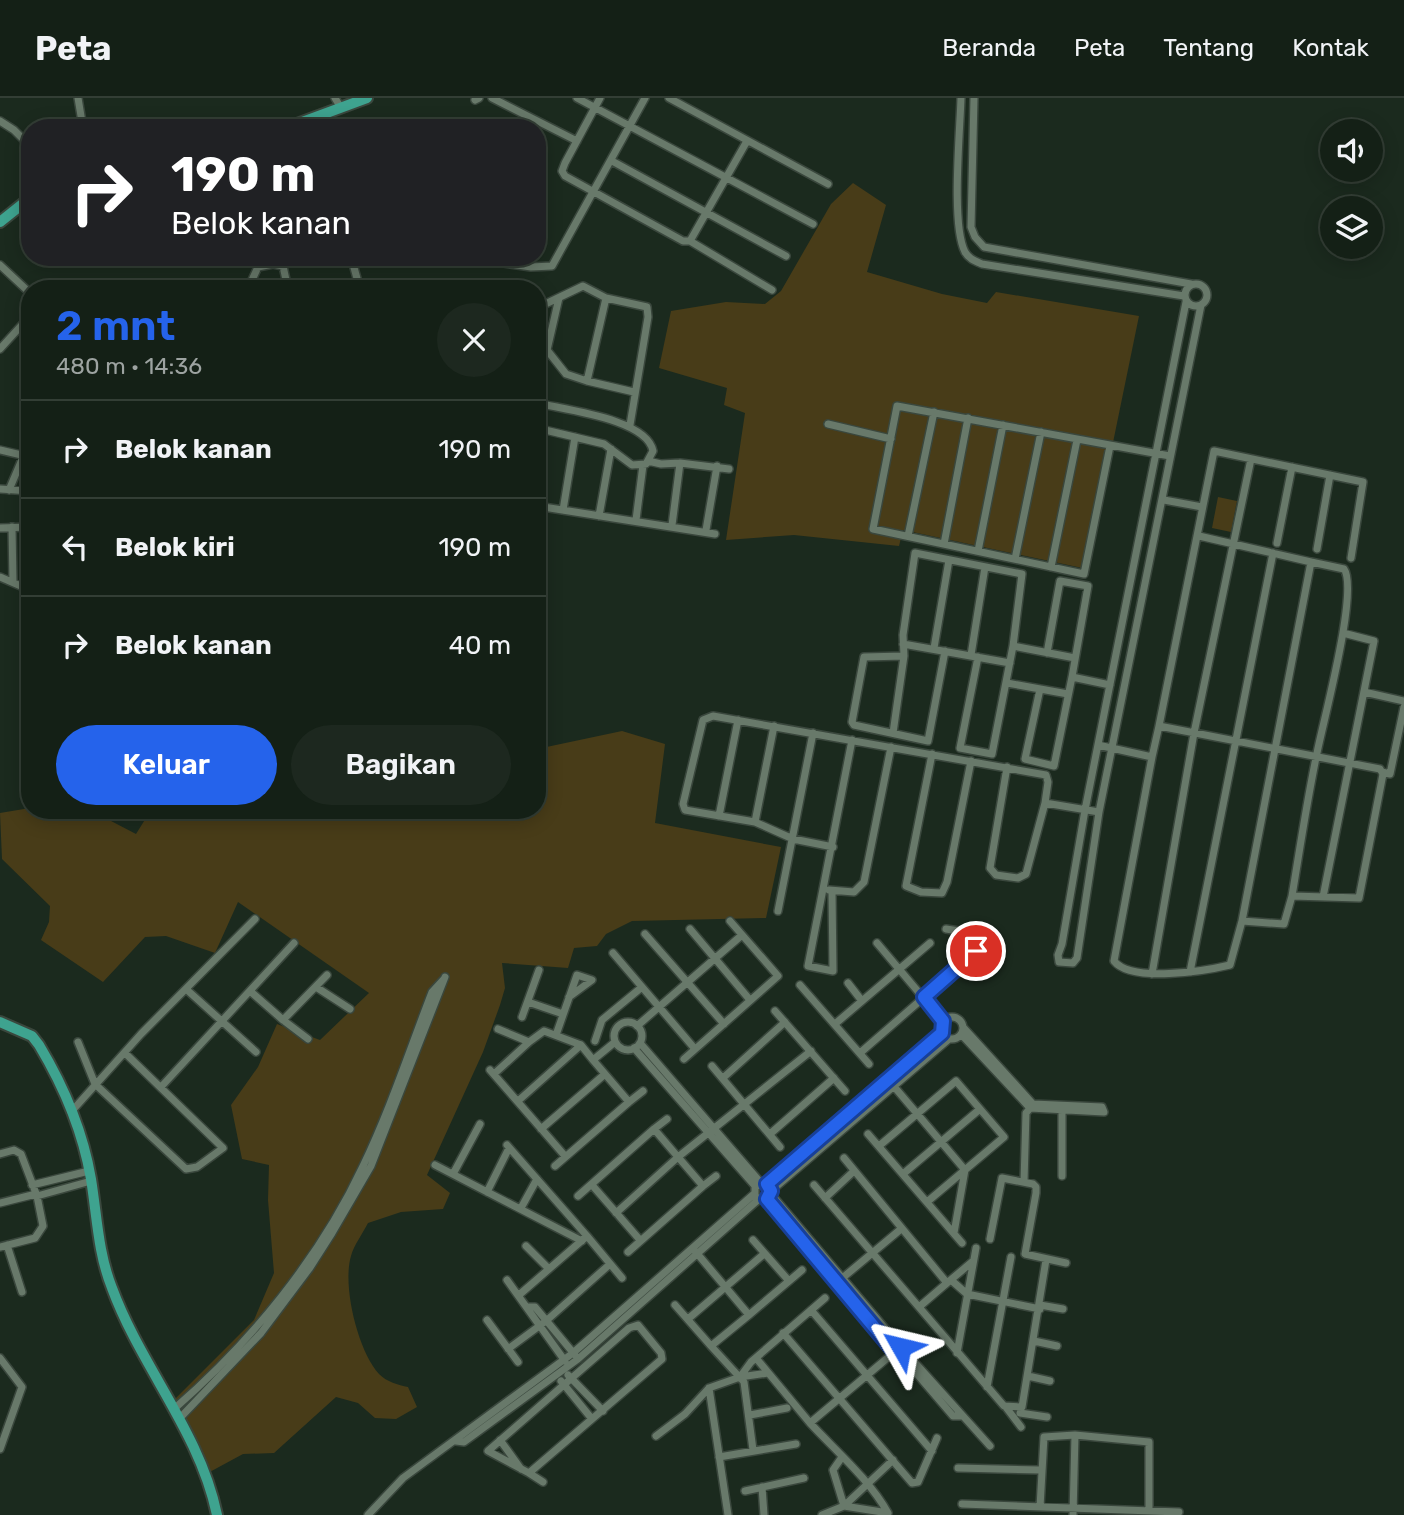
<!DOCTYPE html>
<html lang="id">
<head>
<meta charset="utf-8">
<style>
	:root { --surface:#142016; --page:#1d281f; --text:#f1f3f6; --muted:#9da3a1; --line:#333e35; --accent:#2563eb }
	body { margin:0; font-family:Rubik,sans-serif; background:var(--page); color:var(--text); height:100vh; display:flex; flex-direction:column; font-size:26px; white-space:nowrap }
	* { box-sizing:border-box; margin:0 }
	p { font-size:23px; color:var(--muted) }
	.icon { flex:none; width:38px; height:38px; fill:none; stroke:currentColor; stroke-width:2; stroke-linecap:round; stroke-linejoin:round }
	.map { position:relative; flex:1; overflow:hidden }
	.sheet { position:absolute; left:21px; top:182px; width:525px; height:539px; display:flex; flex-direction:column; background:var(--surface); border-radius:28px; box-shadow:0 4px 18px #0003,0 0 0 2px var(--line) }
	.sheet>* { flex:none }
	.hud { position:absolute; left:21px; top:21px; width:525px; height:147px; border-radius:28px; box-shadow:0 4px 18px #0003,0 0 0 2px var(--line); background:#202124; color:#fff; overflow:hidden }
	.buttons { position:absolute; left:1320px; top:21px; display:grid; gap:14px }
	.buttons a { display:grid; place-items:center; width:63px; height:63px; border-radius:50%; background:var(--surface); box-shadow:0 4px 18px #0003,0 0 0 2px var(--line); font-size:35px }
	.pin { position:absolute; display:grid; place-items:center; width:60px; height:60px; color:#fff; margin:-30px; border:4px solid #fff; border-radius:50%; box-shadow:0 2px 7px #0007 }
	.me { position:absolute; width:77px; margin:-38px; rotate:307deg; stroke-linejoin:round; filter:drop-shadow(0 0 5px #0008) }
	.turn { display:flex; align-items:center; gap:24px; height:147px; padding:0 35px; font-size:32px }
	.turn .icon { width:91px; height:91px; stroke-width:2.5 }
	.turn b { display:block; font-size:49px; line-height:60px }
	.round { display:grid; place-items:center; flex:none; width:74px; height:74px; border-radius:37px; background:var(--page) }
	.head { display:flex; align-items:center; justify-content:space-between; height:119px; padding:0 35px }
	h1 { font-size:42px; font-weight:600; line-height:52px; color:var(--accent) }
	.cta { display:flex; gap:14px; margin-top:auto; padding:14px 35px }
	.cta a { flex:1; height:80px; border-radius:42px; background:var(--accent); color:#fff; font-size:28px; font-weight:600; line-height:80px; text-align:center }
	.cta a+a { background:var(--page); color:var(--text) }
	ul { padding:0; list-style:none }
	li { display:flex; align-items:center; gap:21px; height:98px; padding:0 35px; border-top:2px solid var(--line) }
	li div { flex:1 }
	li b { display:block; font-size:26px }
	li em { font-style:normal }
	header { display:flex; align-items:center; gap:42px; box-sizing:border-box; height:98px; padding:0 35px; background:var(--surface); border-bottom:2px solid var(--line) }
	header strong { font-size:33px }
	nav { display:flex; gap:38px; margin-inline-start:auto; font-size:24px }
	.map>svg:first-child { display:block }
	.green { fill:#483c18 }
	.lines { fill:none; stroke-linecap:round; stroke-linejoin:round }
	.minor-casing { stroke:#3a473d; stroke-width:10 }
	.primary-casing { stroke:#3a473d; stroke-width:14 }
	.minor { stroke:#68796a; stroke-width:7 }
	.primary { stroke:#3ea38f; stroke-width:10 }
	.route-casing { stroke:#184099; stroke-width:18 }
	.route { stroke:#2563eb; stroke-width:12 }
</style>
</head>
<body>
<header>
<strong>Peta</strong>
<nav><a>Beranda</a><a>Peta</a><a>Tentang</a><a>Kontak</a></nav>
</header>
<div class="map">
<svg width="1404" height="1417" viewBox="0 0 1404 1417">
	<rect width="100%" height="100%" fill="#1b2a1e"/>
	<path class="green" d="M853,85L886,107L867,174L942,196L987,205L996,194L1139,218L1087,471L903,432L899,448L794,437L726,442L745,315L724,307L727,290L659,270L671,213L726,204L765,206L781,193L831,106Z
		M1218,399L1237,403L1231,434L1212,430Z
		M622,633L665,646L655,725L781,749L766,820L632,823L606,836L597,848L574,850L568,870L502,865L505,890L500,907L483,954L427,1077L450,1095L443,1111L401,1114L368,1125C363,1135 354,1147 351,1158C342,1188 358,1253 379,1276C387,1284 398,1287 408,1289L417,1309L396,1321L375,1320L358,1305L336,1299L274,1355L243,1356L206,1376L168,1308L254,1222L274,1175L268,1102L269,1067L242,1061L231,1007L258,969L277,926L320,942L369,895L238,804L215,855L166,838L145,839L103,884L41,842L49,824L50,808L2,761L0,715L30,710L90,712L136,736L151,712H537V651Z"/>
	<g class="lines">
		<g class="minor-casing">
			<path id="minor" d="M78,0L83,30
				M335,0L341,10
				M492,0L577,43
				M577,0L813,126
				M600,0L565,65L562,73L565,78L683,143H690L772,192
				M669,0L828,86
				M961,0C960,34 951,127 965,154C969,161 975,163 982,166L1184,198
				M974,0L971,129L975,139L984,149L1191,186
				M475,2L479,0
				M0,23L14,32L30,48
				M612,63L786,158
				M690,143L747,43
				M351,159L360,191
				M463,159L531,169L552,168L645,0
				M0,167L30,195
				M429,185L431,191
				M1185 197a11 11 0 1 1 22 0a11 11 0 1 1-22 0Z
				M252,191V182L258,169L273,166L283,168L288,191
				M606,200L587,283L634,294
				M1186,204L1085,712L1062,846L1058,857L1059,864L1073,865L1077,860L1099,714L1201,207
				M537,210L583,188L606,200L647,209L648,219L630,327
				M537,250L547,252L566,276L587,283
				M0,251L30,218
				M547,252L559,200
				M537,305C566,312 647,321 653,353L646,366L632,367L604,346L545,332L540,334L537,351
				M828,326L891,341
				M1110,348L1084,476L873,431L897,308L1170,358
				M0,352L30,359
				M648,363L661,366L680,365
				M0,391L30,393
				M9,392L23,359
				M1164,402L1202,409
				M537,408L715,436
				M563,412L575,339
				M599,418L611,351
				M636,422L643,367
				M672,427L680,365L729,371
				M12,429L13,484
				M0,430L30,429
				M706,432L717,368
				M908,438L934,314
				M1277,445L1292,369
				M944,446L968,320
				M1317,451L1330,377
				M978,453L1003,327
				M1015,461L1041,334
				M1051,469L1077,342
				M0,479L30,492
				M903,546L1010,565
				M934,550L949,462
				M945,553L928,643L854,627L852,624L864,559L904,558L903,537L915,455L1022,476L1013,548
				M1047,555L1060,483L1088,488L1072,579
				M971,557L985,469
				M978,559L960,650L992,656L1013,548L1075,560
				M1007,585L1068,596
				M1040,591L1025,661L1054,668L1072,579L1110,587
				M1364,594L1404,603
				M1159,628L1214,353L1363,384L1351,460
				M893,635L904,558
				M1098,647L1152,659L1159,628L1380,671L1383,676L1359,800L1292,798L1284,826L1242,823
				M932,656L906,788L921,794L942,795L947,784L971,663
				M1152,659L1114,863C1131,885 1205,873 1230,867L1242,823L1311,464L1199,438
				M1007,669L990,770L996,777L1018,780L1026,776L1045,705
				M1382,674L1390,676L1404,609
				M719,718L738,622
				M755,724L774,628
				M833,749L793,741L755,724L685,712L683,706L703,622L713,618L1046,677L1048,684L1045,705L1099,714
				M829,792L854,794L864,784L891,649
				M832,793L833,873L808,868L852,642
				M1292,798C1300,750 1307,702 1317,655C1323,624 1359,492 1344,471L1311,464
				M1323,799L1374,543L1343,535
				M778,813L813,635
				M690,831L750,902
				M946,831L972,835
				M645,836L724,926
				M877,845L943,923
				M613,855L695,951
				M1190,874L1273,455
				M1152,876L1194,635L1251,361
				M848,885L862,903
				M800,887L869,966
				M316,889L350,911
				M186,891L256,954
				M250,893L283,922L327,877
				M528,904L563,916
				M775,913L845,993
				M522,919L539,872
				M941 930a11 11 0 1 1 22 0a11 11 0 1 1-22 0Z
				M283,922L308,941
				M614 938a14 14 0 1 1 28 0a14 14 0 1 1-28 0Z
				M835,926L930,845
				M637,928L742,837
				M498,931L529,944L544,933L581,947L593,962
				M961,936L1030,1010L1104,1014L1102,1009L1033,1006L963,929
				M556,937L577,877L592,882L569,899
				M595,943L602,922L642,889
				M78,944L95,986L186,1071L197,1069L223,1050L125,955
				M615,944L593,962L629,1004L643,993
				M640,945L761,1085
				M634,950L755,1088V1099L767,1101L953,1318H961
				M860,955L976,854L960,833
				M684,961L778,878L730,823
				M712,968L780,1049
				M490,972L565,1058
				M494,976L529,944
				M723,980L785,924
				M891,985L965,1072L954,1135
				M161,989L294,845
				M518,1003L581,947
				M71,1014L141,936L255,821
				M541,1031L605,976
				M770,1036L834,980
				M868,1036L962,1145
				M507,1047L587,1138
				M879,1048L956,983L1004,1039L927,1104
				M0,1056L14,1052L21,1056L37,1098L43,1128L35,1140L0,1149
				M844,1060L947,1185L972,1164
				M435,1067L582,1143
				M555,1068L629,1004
				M453,1076L480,1026
				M903,1076L980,1011
				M716,1078L703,1088L678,1059L811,953
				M1062,1078V1009
				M1024,1084L1026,1015L1033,1007
				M32,1087L89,1073
				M592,1087L640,1142
				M814,1087L1004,1308L1022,1309L1046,1162
				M755,1088L767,1086L942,935
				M487,1094L509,1050
				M771,1096L901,1249L990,1348
				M37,1098L91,1083
				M578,1098L654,1031
				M770,1098L771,1093L949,941
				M825,1100L854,1073
				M0,1105L36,1096
				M521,1110L537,1081
				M616,1115L678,1059L654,1031L667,1021
				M990,1141L1002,1080L1033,1086L1036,1089V1095L1025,1156L1066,1165
				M753,1142L789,1183
				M7,1147L22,1194
				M526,1148L549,1171
				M695,1153L749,1217L711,1248L744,1284L753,1352
				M628,1154L703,1088
				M507,1182L565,1263
				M840,1182L901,1131
				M951,1182L967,1196L1040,1211
				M519,1197L587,1138L622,1180
				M675,1207L711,1248
				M1040,1207L1063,1211
				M529,1209H535L575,1257
				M919,1209L947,1185
				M811,1212L932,1353
				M749,1217L802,1172
				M688,1221L764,1156
				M487,1222L518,1264
				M783,1235L912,1385L918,1384L937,1340
				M1034,1243L1057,1248
				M508,1251L546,1223L610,1166
				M957,1255L976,1150
				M0,1260L22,1289L0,1351
				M756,1260L810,1325L897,1252
				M568,1277L603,1313
				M1028,1278L1050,1283
				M740,1279L768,1275
				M561,1283L592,1321
				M987,1289L1011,1159
				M709,1290L728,1417
				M1005,1308L1021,1329
				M174,1311C251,1244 320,1160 363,1068C390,1012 410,951 432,894L443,882
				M1020,1315L1047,1319
				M750,1317L787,1310
				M179,1321L261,1235L309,1171L332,1135L371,1068L445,879
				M810,1325C836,1353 869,1381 888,1415L844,1408L833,1372L842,1359
				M656,1338L685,1316L709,1290L740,1279L751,1264L825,1200
				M500,1342L521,1371
				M456,1343L464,1344L578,1261L758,1102
				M719,1359L796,1346
				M958,1370L1040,1372
				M529,1375L488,1353L629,1230L638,1227L661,1255L662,1261L529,1375L543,1384
				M762,1389L764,1417
				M745,1393L804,1380
				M962,1406L1179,1414
				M1040,1409L1044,1339L1075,1337L1149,1344V1413
				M368,1417L403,1380L573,1255L754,1096
				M822,1417L844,1408L893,1362
				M1073,1417L1075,1337"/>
		</g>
		<g class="primary-casing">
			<path id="primary" d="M286,30L367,0
				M0,124L30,100
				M0,924L32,938L39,947C63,987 83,1034 91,1081C97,1118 98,1155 112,1190C141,1269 200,1334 217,1417"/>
		</g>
		<use href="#minor" class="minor"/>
		<use href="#primary" class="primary"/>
	</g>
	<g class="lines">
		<g class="route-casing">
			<path id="route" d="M901,1249L895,1254L767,1101L771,1093L767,1086L942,935L943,923L924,899L976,853"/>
		</g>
		<use href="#route" class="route"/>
	</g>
</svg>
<div class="buttons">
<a><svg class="icon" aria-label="sound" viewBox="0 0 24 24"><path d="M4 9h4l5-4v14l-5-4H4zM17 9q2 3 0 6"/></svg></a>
<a><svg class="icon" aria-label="layers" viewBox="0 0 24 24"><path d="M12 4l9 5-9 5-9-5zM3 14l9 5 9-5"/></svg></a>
</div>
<div class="pin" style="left:976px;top:853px;background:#d93025"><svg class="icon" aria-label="arrive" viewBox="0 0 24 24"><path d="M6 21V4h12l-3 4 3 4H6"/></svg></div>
<svg class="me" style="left:901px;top:1249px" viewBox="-20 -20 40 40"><path d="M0-17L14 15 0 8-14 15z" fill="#2563eb" stroke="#fff" stroke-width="4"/></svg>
<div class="hud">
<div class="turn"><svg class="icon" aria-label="right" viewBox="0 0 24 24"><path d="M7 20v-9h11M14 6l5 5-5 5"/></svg><div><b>190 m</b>Belok kanan</div></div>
</div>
<section class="sheet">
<div class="head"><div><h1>2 mnt</h1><p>480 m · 14:36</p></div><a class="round"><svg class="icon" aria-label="close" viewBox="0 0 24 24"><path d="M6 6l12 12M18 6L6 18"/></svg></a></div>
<ul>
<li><svg class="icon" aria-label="right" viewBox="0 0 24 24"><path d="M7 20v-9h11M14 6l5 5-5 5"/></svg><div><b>Belok kanan</b></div><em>190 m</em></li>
<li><svg class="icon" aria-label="left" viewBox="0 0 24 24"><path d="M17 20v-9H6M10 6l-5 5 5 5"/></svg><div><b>Belok kiri</b></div><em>190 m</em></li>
<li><svg class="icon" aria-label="right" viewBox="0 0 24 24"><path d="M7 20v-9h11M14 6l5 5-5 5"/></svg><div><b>Belok kanan</b></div><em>40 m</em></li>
</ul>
<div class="cta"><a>Keluar</a><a>Bagikan</a></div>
</section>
</div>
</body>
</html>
